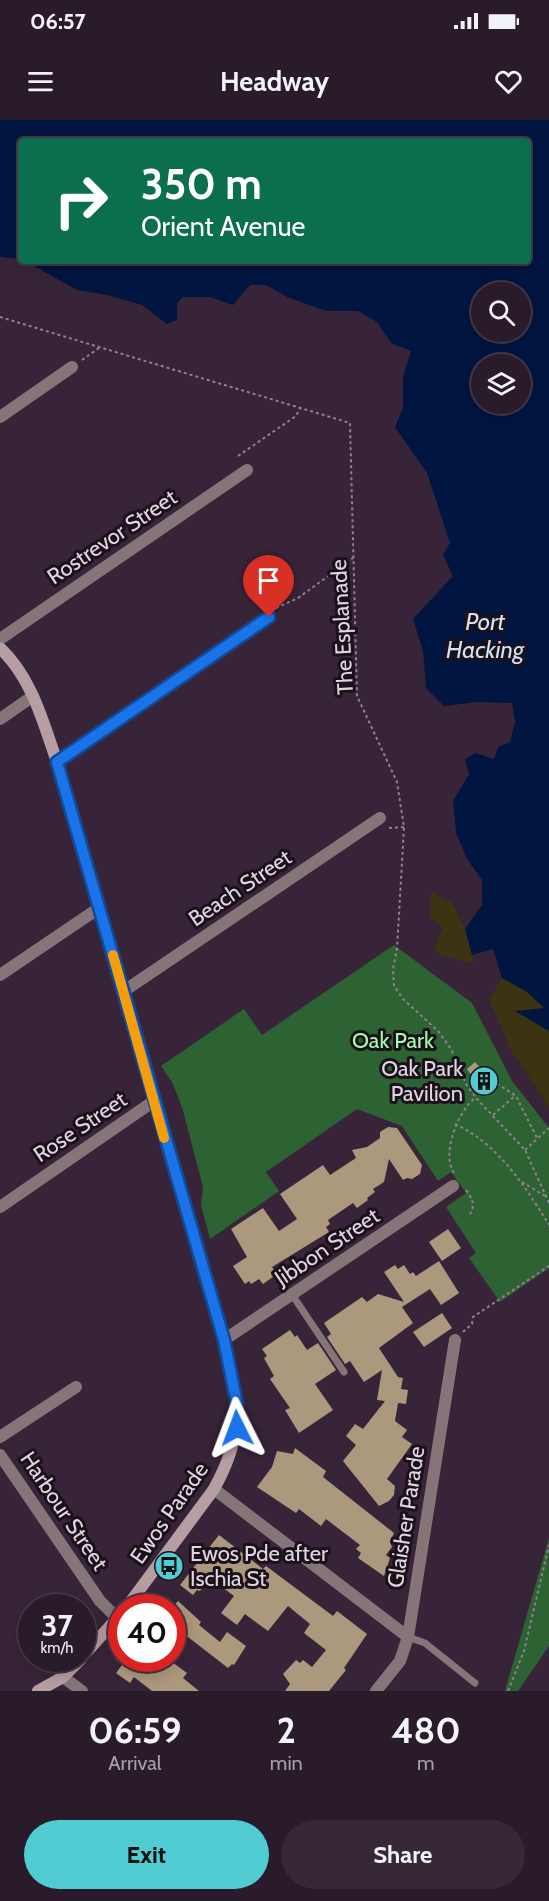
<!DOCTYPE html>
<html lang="en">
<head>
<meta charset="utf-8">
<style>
	:root { --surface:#2a1b2a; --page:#362836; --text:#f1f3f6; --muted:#a5a1a8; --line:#463947; --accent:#51ccd3 }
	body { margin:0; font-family:Cabin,sans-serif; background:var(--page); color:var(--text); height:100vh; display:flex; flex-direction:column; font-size:22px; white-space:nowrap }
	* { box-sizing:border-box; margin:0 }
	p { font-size:20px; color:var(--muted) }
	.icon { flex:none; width:33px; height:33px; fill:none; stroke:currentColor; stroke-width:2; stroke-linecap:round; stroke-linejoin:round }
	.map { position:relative; height:1571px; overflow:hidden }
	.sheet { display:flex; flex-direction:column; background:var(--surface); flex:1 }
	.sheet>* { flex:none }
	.hud { position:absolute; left:18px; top:18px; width:513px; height:126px; border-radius:6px; box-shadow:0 3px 15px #0003,0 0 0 2px var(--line); background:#0b6e4f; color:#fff; overflow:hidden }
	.fabs { position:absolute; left:471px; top:162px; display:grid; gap:12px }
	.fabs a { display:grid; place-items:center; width:60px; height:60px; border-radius:50%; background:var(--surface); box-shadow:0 3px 15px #0003,0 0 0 2px var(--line); font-size:30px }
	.speed { position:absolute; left:18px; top:1474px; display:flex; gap:12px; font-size:30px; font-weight:700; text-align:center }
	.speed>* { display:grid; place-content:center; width:78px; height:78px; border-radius:50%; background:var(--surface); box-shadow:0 3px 15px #0003,0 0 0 2px var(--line); line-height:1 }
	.speed small { font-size:15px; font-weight:400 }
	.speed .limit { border:9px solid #d22; background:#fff; color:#111 }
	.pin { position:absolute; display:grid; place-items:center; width:51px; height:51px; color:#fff; margin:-62px -26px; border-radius:50% 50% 50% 0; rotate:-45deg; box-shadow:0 0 6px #0007 }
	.pin .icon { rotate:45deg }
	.me { position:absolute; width:66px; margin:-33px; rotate:357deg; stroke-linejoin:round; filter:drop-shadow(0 0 4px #0008) }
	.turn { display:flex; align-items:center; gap:21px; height:126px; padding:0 24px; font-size:27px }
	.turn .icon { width:78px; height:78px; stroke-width:2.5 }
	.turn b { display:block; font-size:42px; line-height:51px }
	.eta { display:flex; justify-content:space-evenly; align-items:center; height:102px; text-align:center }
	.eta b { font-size:36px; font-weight:800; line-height:42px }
	.action { display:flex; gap:12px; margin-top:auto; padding:12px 24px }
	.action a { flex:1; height:69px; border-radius:36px; background:var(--accent); color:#111; font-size:24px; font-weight:800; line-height:69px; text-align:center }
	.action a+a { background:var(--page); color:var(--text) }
	.status { display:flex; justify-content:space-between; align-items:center; height:42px; padding:0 30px; background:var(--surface); direction:ltr }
	.status svg { height:16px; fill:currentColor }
	header { display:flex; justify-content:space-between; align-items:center; height:78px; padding:0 24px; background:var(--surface); font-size:27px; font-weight:800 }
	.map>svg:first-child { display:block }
	.green { fill:#2d6333 }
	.sand { fill:#3c3313 }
	.water { fill:#001540; fill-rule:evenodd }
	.building { fill:#ac987d }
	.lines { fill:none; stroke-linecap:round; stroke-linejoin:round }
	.path { stroke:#918091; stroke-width:2; stroke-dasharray:3 3; stroke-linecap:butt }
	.lane { stroke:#857578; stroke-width:7 }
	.street { stroke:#857578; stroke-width:12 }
	.secondary { stroke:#b79ea3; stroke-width:12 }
	.route-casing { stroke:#114b97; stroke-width:15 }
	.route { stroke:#1a73e8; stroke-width:10 }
	.slow { stroke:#f59e0b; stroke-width:10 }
	.labels { text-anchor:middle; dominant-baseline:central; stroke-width:6; stroke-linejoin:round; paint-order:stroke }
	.street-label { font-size:22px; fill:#e2d5e2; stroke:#1a111a }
	.park-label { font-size:22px; fill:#a4fdab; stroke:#1a111a }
	.poi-label { font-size:22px; fill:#e2d5e2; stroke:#1a111a; text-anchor:end }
	.water-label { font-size:24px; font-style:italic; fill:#d4e1f3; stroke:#1a111a }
</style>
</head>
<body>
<div class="status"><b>06:57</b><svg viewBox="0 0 49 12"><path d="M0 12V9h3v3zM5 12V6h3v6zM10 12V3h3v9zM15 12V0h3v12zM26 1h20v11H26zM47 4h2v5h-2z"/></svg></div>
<header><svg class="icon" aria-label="menu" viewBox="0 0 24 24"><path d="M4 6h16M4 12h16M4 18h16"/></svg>Headway<svg class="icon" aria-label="heart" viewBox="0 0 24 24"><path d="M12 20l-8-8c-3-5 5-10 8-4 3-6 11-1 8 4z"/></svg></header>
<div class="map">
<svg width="549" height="1571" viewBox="0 0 549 1571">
	<rect width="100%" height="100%" fill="#382438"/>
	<path class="green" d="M394,825L472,883L512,961L549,1008V1148L500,1182L469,1138L476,1133L446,1087L466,1073L451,1052L438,1061L402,1006L357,989L266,1052L279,1071L210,1119L201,1085L203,1067L182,987L172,962L161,946L244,889L262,915Z
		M549,1418V1526L518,1571H505Z"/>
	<path class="sand" d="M431,771L452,783L465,809L474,844L438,834L434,827L443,808L430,798Z
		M506,850L549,889V987L512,932L489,880Z"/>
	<path class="water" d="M0,0H549V911L515,891L544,888L527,872L502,858L493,829L472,835L465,809L482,785V760L467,739L456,713L453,681L469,654L465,639L476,633L494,639L498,627L510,622L515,602L512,583L478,582L444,586L426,568L423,531L413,499L453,456L443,435L450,423L427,353L395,307L403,288V257L411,231L391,223L377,202L358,191H326L287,177L266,165H250L233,185L210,177H183L177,183V200L167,204L142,185L107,175L77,170L25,141H528V21H21V139L0,137ZM482,172H520V212H482ZM482,244H520V284H482Z"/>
	<path class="building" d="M475,942L497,967L487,976L467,949Z
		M388,1007L397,1008L422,1045L420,1054L412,1059L407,1058L403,1060L389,1039L384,1062L373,1069L375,1072L367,1078L368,1080L357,1088L353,1083L328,1100L330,1104L326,1107L329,1112L272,1147L277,1154L263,1164L259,1159L251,1164L249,1161L245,1164L233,1146L247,1137L231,1109L263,1088L279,1111L297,1099L280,1074L323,1045L330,1055L356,1038L352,1030L367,1027L380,1018V1012Z
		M448,1109L461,1128L442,1141L429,1122Z
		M439,1141L459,1173L441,1185L430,1169L402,1187L413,1203L379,1228L398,1257L403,1258L401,1269L408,1270L406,1284L398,1283L395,1301L407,1310L402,1317L412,1324L387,1359L395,1366L394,1375L389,1381L379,1386L343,1341L356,1325L346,1316L355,1304L363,1309L385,1281L377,1280L382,1250L364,1262L350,1241L345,1244L327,1217L331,1214L324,1203L362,1177L367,1182L378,1174L404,1182L384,1152L395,1145L398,1149L404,1145L410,1154L413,1152L416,1156Z
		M442,1193L452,1208L424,1227L413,1212Z
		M290,1210L295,1217L297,1215L307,1230L318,1223L336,1250L315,1264L333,1290L299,1313L285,1290L290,1288L270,1259L274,1256L264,1238L267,1236L262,1229Z
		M295,1328L326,1351L323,1357L394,1413L390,1422L392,1427L386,1435L390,1438L384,1456L358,1438L361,1433L356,1429L360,1425L326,1399L321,1406L299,1389L296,1393L257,1367L272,1347L277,1331L293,1334Z
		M219,1415L263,1449L266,1446L333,1496L337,1491L367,1514L344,1548L346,1550L329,1571H285L290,1564L283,1554L296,1540L300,1543L303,1540L312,1547L326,1530L304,1513L310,1504L288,1486L268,1511L245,1494L237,1505L221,1493L234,1476L210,1458L200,1471L197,1470L193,1475L180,1465Z
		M178,1481L201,1502L199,1505L220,1522L227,1512L246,1526L234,1545L232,1544L228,1548L188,1517L172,1537V1488Z
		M115,1539H168L187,1553L183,1558L199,1571H152L134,1557L130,1563L116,1553L122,1545Z"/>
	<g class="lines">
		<path class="path" d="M0,197L350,303L357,576L397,662L404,707L397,829L393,849L394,866L403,879L439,912L451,929L466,964L476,978L525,1030L549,1083
			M82,240L99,228
			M238,336L296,296L300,288
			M276,488L298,478L353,438
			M389,708L404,707
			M487,957L516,976L538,1020
			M493,995L515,976
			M455,1004C497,1023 526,1067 549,1105
			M525,1030L549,1008
			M454,1053C441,1034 458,991 475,978
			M522,1062L545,1076
			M466,1070C472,1079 476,1084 470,1094
			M463,1212L472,1204L473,1197L549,1146
			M508,1571L524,1531L549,1425"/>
		<path class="lane" d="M293,1176L344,1252
			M408,1517L425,1523L475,1563"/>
		<path class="street" d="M0,297L72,247
			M0,519L247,350
			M0,599L33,576
			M57,642L269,497
			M0,855L99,788
			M124,871L380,698
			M0,1087L154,981
			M224,1220L453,1066
			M0,1317L76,1267
			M0,1335L100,1481L117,1498
			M214,1369L408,1517
			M63,1557L82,1571
			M376,1571L400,1541L408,1517L455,1220"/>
		<path class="secondary" d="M0,528C32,558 43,602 57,642L224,1220C237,1284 247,1309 214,1369L126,1488
			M82,1537L122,1493
			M38,1571L63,1557L81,1539"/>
	</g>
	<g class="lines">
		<g class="route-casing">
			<path id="route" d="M237,1308V1284L224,1220L57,642L269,497"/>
		</g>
		<use href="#route" class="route"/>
		<path class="slow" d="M113,835L164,1018"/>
	</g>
	<defs>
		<g id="building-disc" transform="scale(1.5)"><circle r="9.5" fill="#51ccd3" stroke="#1a111a"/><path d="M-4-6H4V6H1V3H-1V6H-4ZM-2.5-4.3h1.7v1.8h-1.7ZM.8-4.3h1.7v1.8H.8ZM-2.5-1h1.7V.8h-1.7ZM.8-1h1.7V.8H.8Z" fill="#111"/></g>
		<g id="bus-disc" transform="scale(1.5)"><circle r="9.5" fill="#51ccd3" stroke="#1a111a"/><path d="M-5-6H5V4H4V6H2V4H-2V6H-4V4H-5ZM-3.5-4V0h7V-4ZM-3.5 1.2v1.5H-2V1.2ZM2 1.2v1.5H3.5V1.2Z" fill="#111"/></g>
	</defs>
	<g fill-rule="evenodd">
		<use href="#building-disc" x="484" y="961"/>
		<use href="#bus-disc" x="169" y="1446"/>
	</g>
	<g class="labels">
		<g class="street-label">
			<text transform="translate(112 417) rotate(-34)">Rostrevor Street</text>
			<text transform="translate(342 507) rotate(-93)">The Esplanade</text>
			<text transform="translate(240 768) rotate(-34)">Beach Street</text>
			<text transform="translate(80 1007) rotate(-34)">Rose Street</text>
			<text transform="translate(327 1127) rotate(-34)">Jibbon Street</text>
			<text transform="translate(64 1391) rotate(56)">Harbour Street</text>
			<text transform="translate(169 1393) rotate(-55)">Ewos Parade</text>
			<text transform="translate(406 1397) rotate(-81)">Glaisher Parade</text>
		</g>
		<g class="park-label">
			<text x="393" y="920">Oak Park</text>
		</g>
		<g class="poi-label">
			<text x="463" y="948">Oak Park<tspan x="463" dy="25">Pavilion</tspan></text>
			<text x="190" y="1433" text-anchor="start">Ewos Pde after<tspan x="190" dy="25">Ischia St</tspan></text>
		</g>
		<g class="water-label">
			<text x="485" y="501">Port<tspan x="485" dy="28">Hacking</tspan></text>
		</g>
	</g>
</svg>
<div class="fabs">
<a><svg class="icon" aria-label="search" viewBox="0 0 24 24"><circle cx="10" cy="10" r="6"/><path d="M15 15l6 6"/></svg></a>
<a><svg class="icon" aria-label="layers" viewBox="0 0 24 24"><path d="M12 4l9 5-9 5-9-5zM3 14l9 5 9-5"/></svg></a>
</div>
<div class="speed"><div>37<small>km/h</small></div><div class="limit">40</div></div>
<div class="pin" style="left:269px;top:497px;background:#d93025"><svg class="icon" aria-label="arrive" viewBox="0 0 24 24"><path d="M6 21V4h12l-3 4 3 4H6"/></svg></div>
<svg class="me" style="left:237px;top:1308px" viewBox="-20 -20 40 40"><path d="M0-17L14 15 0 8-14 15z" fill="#1a73e8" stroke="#fff" stroke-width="4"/></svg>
<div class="hud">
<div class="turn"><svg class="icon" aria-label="right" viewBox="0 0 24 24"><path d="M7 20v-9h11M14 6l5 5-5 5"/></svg><div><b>350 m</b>Orient Avenue</div></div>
</div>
</div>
<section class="sheet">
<div class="eta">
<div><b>06:59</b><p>Arrival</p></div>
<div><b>2</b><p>min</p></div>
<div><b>480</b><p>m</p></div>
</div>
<div class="action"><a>Exit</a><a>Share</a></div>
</section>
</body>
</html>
